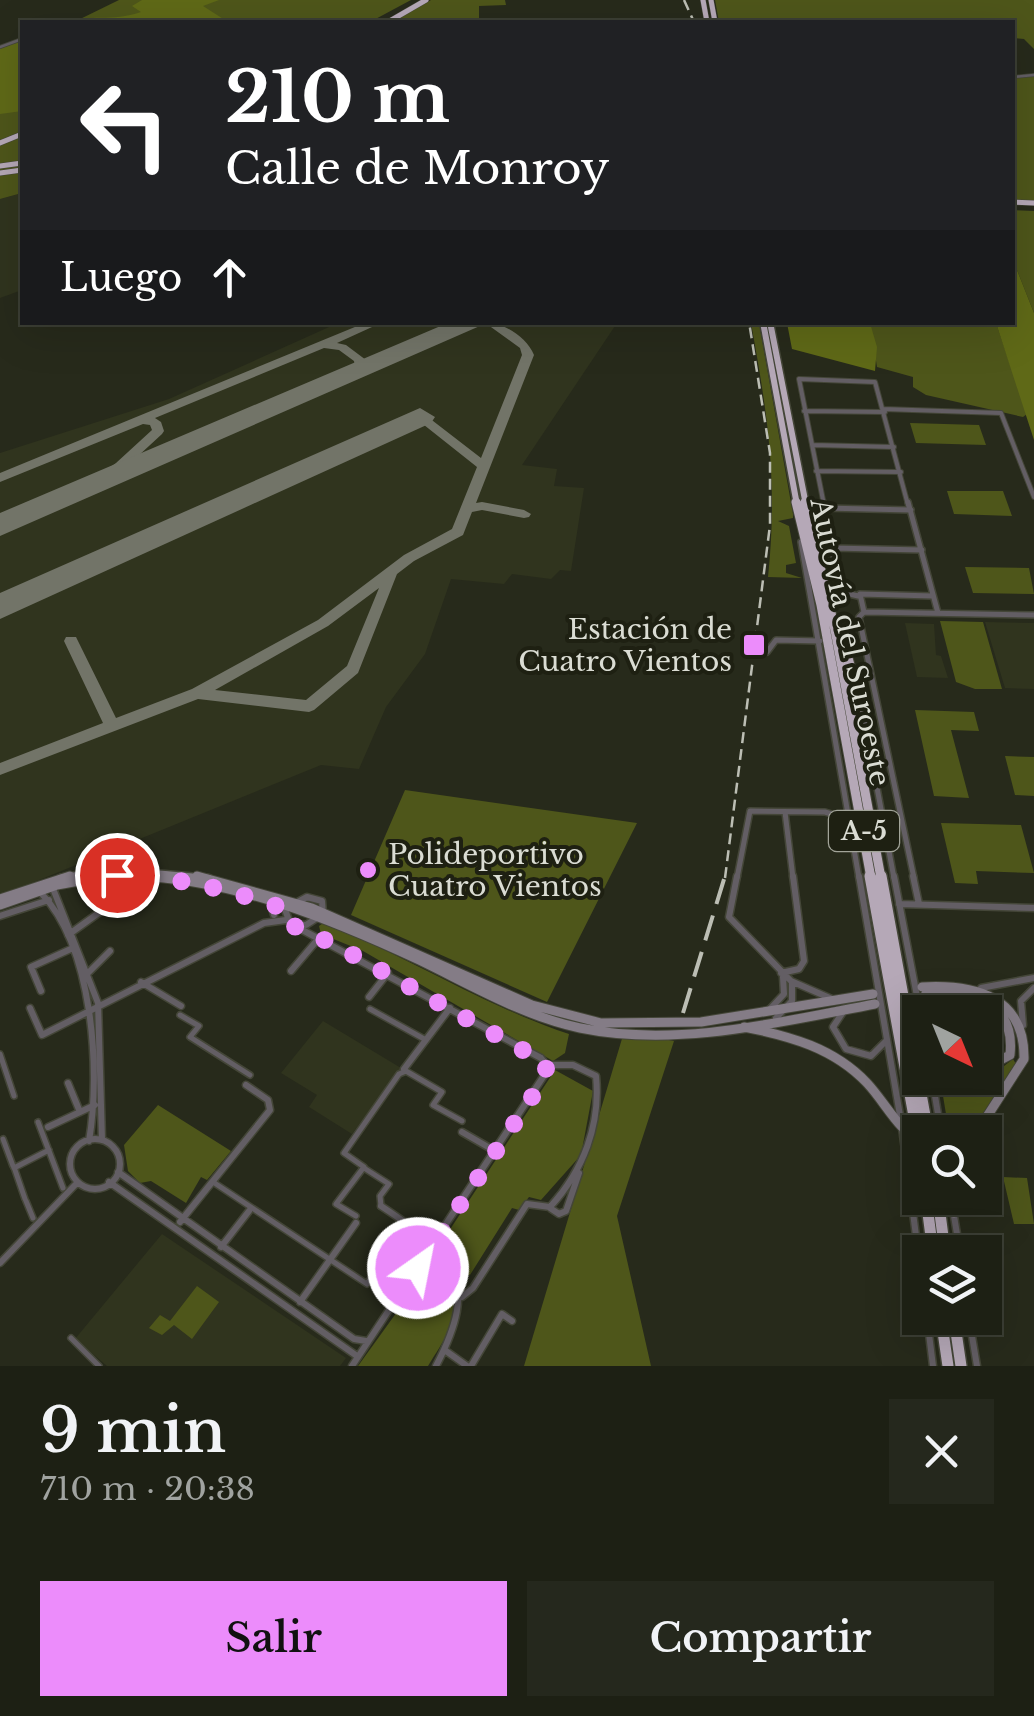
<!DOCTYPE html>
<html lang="es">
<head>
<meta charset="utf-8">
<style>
	:root { --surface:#1d2014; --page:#25281d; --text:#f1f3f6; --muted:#a0a3a0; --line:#3b3e34; --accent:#ec8cfb }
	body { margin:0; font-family:"Libre Baskerville",serif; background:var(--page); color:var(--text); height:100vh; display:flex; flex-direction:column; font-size:38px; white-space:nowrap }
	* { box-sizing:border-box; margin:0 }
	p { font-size:32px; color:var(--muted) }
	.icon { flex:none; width:55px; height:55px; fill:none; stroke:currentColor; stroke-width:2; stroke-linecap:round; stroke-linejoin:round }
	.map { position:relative; height:1366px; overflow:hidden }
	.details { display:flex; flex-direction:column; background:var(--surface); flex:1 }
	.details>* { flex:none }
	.guide { position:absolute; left:20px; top:20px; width:995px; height:305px; border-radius:0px; box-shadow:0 10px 40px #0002,0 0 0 2px var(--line); background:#202124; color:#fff; overflow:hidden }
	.needle { width:65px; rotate:137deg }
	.buttons { position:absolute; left:902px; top:995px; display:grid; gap:20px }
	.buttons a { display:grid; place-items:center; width:100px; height:100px; border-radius:0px; background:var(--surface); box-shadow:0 10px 40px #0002,0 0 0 2px var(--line); font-size:50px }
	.pin { position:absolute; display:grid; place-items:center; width:85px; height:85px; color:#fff; margin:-42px; border:5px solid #fff; border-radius:50%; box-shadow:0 2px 10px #0007 }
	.me { position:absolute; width:110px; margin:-55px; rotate:33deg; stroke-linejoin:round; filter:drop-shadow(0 0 8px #0008) }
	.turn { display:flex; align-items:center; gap:35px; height:210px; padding:0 40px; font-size:45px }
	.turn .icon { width:130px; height:130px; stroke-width:2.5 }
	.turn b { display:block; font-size:70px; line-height:85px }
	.then { display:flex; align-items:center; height:95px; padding:0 40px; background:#0003; gap:20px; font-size:38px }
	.round { display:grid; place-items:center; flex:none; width:105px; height:105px; border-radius:0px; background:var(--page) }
	.head { display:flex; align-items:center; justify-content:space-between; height:170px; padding:0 40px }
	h1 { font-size:60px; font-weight:600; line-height:75px }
	.button { display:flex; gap:20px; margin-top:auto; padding:20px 40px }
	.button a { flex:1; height:115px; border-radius:0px; background:var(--accent); color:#111; font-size:40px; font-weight:600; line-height:115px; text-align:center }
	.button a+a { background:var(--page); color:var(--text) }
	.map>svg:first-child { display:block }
	.built { fill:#30341e }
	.green { fill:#4e561a }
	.forest { fill:#5f6917 }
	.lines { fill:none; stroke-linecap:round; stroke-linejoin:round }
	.taxiway { fill:#727468; fill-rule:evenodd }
	.runway { fill:#727468; fill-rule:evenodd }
	.pedestrian-casing { stroke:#444638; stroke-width:8 }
	.minor-far3-casing { stroke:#444638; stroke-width:4 }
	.minor-far2-casing { stroke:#444638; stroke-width:6 }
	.minor-far1-casing { stroke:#444638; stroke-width:8 }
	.minor-casing { stroke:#444638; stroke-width:9 }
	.secondary-far1-casing { stroke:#444638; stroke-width:9 }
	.secondary-casing { stroke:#444638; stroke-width:11 }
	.motorway-far3-casing { stroke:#444638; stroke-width:6 }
	.motorway-far2-casing { stroke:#444638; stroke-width:9 }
	.motorway-far1-casing { stroke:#444638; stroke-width:11 }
	.motorway-casing { stroke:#444638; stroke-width:14 }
	.pedestrian { stroke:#635e64; stroke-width:5 }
	.minor-far3 { stroke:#635e64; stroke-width:2.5 }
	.minor-far2 { stroke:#635e64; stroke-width:4 }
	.minor-far1 { stroke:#635e64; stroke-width:5 }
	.minor { stroke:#635e64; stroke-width:6 }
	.secondary-far1 { stroke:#847c86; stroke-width:6 }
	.secondary { stroke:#847c86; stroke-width:9 }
	.motorway-far3 { stroke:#b5a8b7; stroke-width:5 }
	.motorway-far2 { stroke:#b5a8b7; stroke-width:6 }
	.motorway-far1 { stroke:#b5a8b7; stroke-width:9 }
	.motorway { stroke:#b5a8b7; stroke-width:11 }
	.rail-far1 { stroke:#bcbeb4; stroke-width:2.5; stroke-dasharray:11 6; stroke-linecap:butt }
	.rail { stroke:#bcbeb4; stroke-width:4; stroke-dasharray:26 12; stroke-linecap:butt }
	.route { stroke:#ec8cfb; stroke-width:18; stroke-dasharray:0 32.4 }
	.poi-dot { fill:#ec8cfb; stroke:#1e2012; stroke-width:4 }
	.labels { text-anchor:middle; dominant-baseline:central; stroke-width:8; stroke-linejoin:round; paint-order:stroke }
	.shield { fill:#1e2012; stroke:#a2a499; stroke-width:2.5 }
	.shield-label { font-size:25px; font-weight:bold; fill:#dadcd3 }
	.poi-label { font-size:28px; fill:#dadcd3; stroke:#1e2012; text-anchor:end }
	.street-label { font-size:28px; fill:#dadcd3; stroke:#1e2012 }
</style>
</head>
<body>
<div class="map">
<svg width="1034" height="1366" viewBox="0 0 1034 1366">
	<rect width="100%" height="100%" fill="#272a1b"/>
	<path class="built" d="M22,193V290L0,298V199Z
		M338,323H617L522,465L557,469L554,486L584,488L571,571L560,570L551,579L512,574L504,584L451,579L425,654L386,707L359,769L321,765L0,896V453L169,399Z
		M985,622L1034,623V689L1005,688Z
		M905,623L934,624L936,655L941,656L948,678L917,677Z
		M323,1021L401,1068L352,1134L309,1107L317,1095L281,1073Z
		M162,1234L346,1358L340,1366H107L75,1339Z"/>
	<path class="green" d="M119,0H411L370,22H74Z
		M431,0H505L506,5L479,6V22H392Z
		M715,0H1034V49L1024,39L1013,38L1012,22H719Z
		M22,42V193L0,199V51Z
		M1034,75V200H1013L1012,78Z
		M1013,210L1034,211V313L1013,260Z
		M751,323H759L793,514V518L778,521L789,526L796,563L786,565V573L802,578L768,577C778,482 768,416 751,323Z
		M870,323H996L1027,414L1023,417L926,395L913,387V377L877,367Z
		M910,423L979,425L986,445L916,443Z
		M947,491H1003L1012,516L954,514Z
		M965,567L1029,568L1034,594L973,593Z
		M940,621L983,622L1002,689H975L956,682Z
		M915,710L974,712L979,731L951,730L969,798L934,796Z
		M1005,756L1034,757V796L1015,795Z
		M405,790L637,823L547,1002L351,915Z
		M941,823L1021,825L1034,873L976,871L978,884L955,883Z
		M323,923C406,955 484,1006 569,1034L565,1053L553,1061L363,951L321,934L319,926Z
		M955,1003L977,1005L1000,1024L1003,1041L997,1054L985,1060V1012H931L929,1005Z
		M624,1032L674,1041L617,1216L651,1366H524Z
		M1013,1059L1016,1064L972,1132H949L940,1078H985V1073L999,1070Z
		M555,1070L593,1091L581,1155L541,1200L529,1197L519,1210L512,1208L470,1275L464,1276L443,1240Z
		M158,1105L231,1151L207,1180L201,1177L186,1203L151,1181L140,1183L128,1171L124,1145Z
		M1003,1177L1027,1178L1034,1224H1014Z
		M438,1255C468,1303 456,1322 428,1366H358Z
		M197,1286L219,1302L192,1339L174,1325L162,1335L149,1328L160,1315L170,1321Z"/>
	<path class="forest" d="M142,0H219L203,6L228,22H67C90,14 111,22 141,12L132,6Z
		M22,39V111L0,114V48Z
		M1013,260L1034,313V440L996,323L1012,322Z
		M787,323H870L877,347L875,371L792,349Z"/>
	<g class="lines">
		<path class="taxiway" d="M367,322H383L337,343L346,345L366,360L367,368L355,376L349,373L355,367L354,361L339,350L324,348L155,418L161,422L164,431L162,434L124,469L92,491L87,492L81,488L116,463L152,430L150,425L143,424L0,482V473Z
			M463,322H476L466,329L460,326Z
			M484,322C503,322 527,337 534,355L476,503L482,502L524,510L531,514L529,517L524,518L482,510L472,512L463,535L414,561L397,574L358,673L314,710L309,712L198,699L0,775V763L103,723L64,641L66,637H76L116,718L192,689L318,620L404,555L452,529L477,467L414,417L416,414H424L481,458L522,355L520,348ZM379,588L347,666L306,700L215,690L328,626Z"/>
		<path class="runway" d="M450,322H489L0,536V513Z
			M420,408L435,417L431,423L0,619V593Z"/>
		<g class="pedestrian-casing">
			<path id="pedestrian" d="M370,1009L426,1040
				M180,1015L199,1026L190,1037L250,1075
				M0,1054L14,1096
				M38,1122L63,1188
				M3,1139L13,1166
				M14,1168L49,1150
				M364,1168L389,1184L380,1196L381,1206
				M15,1170L25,1199
				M213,1182L367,1284L373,1275L401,1294
				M26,1201L33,1218
				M356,1216L336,1204L364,1167L344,1153L399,1074L406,1071L442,1092L433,1105L462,1121
				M71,1338L99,1366"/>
		</g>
		<g class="minor-far3-casing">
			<path id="minor-far3" d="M0,47L22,39
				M1012,77L1034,75"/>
		</g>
		<g class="minor-far2-casing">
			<path id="minor-far2" d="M883,409L1001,413L1034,497
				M804,411L885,412
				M812,445L894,447
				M816,471L901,472
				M824,505L799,379L875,382L908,505"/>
		</g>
		<g class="minor-far1-casing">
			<path id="minor-far1" d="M823,502L841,592L858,596
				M908,502L938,613
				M824,508L911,510
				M801,542L859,878
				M832,548L922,550
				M864,612L859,617L914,878
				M864,612L1034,615
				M864,612L860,594L933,596
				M767,652L776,640L820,641
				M862,708L894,878
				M785,812L793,878
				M737,878L750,811L825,812L848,819"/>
		</g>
		<g class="minor-casing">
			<path id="minor" d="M737,876L729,917L791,981L832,999
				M859,876L902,1127L920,1267
				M894,876L920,1012
				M913,876L919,904
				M52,886L98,1003L102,1139
				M41,893C93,947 101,1071 89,1141
				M307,897L322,901L323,914L306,925L290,924L285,909Z
				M271,904L274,915
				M899,904L1034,908
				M0,916L49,900
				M293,925L541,1058L549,1068L352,1366
				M68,935L100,912
				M291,971L319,938
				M88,973L110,951
				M781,973L799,969L804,961L793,876
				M141,982L181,1006
				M981,988L1034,978
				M41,991L31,967L73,948
				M369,997L388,973
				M30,1008L42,1035L264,923L286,920
				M770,1009L784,994L783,977
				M843,1012L833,1027L846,1049L871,1056L886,1041
				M776,1018L792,1001V983
				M1023,1025L1021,1001L1034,988
				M404,1069L450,1008
				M932,1078L941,1132
				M68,1083L80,1112
				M48,1127L95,1105
				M462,1132L495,1151
				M70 1164a25 25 0 1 1 50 0a25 25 0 1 1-50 0Z
				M118,1172L354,1339L366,1341
				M109,1182L357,1356
				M951,1198L960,1252
				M381,1206C455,1255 481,1280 436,1366
				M550,1208L559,1214L566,1211L579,1173
				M180,1222L270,1110L268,1100L246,1085
				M221,1247L249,1211
				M0,1263L75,1185
				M462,1297L473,1288L527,1204L550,1207C583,1171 601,1125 596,1076L573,1065H548
				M300,1302L356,1223
				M927,1318L933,1366
				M969,1318L977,1366
				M446,1351L467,1366
				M471,1366L502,1314L512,1321"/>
		</g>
		<g class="secondary-far1-casing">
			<path id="secondary-far1" d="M60,878L110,869L209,878
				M86,878H166"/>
		</g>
		<g class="secondary-casing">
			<path id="secondary" d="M135,876C233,879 331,919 419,960C471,985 523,1016 580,1028C677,1048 780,1022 875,1004
				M197,876L312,908L532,1005L601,1023L701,1022L873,994
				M0,899L70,876
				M0,905L57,885L107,876
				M922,987C976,984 1025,997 1024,1059L977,1132
				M925,995C970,994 1016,999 1010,1055L985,1068
				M744,1027C790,1036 834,1048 867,1083C880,1097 889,1113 902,1127
				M954,1213L956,1198"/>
		</g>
		<g class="motorway-far3-casing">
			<path id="motorway-far3" d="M703,0L707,22
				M711,0L715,22
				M388,22L426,0
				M0,143L22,134
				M0,166L22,163
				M0,173L22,170
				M1012,202L1034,203"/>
		</g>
		<g class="motorway-far2-casing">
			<path id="motorway-far2" d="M763,322L797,505
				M770,322L806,505"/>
		</g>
		<g class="motorway-far1-casing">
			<path id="motorway-far1" d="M796,502L821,605L871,878
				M805,502L835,630L881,878
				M841,633L862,708"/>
		</g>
		<g class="motorway-casing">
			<path id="motorway" d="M870,876L920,1149
				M881,876L928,1132
				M926,1198L933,1252
				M938,1198L945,1252
				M941,1318L948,1366
				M954,1318L961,1366"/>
		</g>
		<use href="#pedestrian" class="pedestrian"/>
		<use href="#minor-far3" class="minor-far3"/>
		<use href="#minor-far2" class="minor-far2"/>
		<use href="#minor-far1" class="minor-far1"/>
		<use href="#minor" class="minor"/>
		<use href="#secondary-far1" class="secondary-far1"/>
		<use href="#secondary" class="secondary"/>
		<use href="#motorway-far3" class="motorway-far3"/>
		<use href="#motorway-far2" class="motorway-far2"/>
		<use href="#motorway-far1" class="motorway-far1"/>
		<use href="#motorway" class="motorway"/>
		<path class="rail-far1" d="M684,0L694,22
			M725,878L770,525V453L749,322"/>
		<path class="rail" d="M683,1013L725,876"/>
	</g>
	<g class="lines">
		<path class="route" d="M117,875C174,876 231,890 285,909L286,920L300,930L332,943L546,1063V1076L418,1268"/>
	</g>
	<g class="poi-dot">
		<rect x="742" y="633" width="24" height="24" rx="5"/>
		<circle cx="368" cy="870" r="10"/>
	</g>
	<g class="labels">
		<rect class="shield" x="829" y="811" width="70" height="40" rx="8"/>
		<g class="shield-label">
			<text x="864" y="831">A-5</text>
		</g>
		<g class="poi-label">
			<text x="732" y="629">Estación de<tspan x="732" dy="32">Cuatro Vientos</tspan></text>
			<text x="388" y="854" text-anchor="start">Polideportivo<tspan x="388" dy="32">Cuatro Vientos</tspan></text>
		</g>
		<g class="street-label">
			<text transform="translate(850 642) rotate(78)">Autovía del Suroeste</text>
		</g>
	</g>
</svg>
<div class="buttons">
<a><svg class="needle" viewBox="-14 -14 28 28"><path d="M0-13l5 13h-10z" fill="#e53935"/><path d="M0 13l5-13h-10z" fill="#a0a3a0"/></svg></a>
<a><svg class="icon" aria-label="search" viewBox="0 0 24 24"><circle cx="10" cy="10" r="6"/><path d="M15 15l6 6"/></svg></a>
<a><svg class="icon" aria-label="layers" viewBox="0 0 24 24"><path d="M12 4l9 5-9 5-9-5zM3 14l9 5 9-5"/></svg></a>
</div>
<div class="pin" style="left:117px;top:875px;background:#d93025"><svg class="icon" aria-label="arrive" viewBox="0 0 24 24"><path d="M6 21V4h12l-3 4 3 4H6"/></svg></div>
<svg class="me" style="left:418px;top:1268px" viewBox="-20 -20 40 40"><circle r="17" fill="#ec8cfb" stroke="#fff" stroke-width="3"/><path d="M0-11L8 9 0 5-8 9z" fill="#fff"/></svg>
<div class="guide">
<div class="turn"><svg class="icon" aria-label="left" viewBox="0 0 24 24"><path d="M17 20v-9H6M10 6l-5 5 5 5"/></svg><div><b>210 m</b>Calle de Monroy</div></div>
<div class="then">Luego<svg class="icon" aria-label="ahead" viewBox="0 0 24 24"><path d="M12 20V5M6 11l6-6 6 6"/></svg></div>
</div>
</div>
<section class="details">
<div class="head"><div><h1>9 min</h1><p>710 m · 20:38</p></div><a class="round"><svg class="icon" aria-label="close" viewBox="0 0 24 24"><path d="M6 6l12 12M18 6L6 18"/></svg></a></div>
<div class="button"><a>Salir</a><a>Compartir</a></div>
</section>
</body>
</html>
